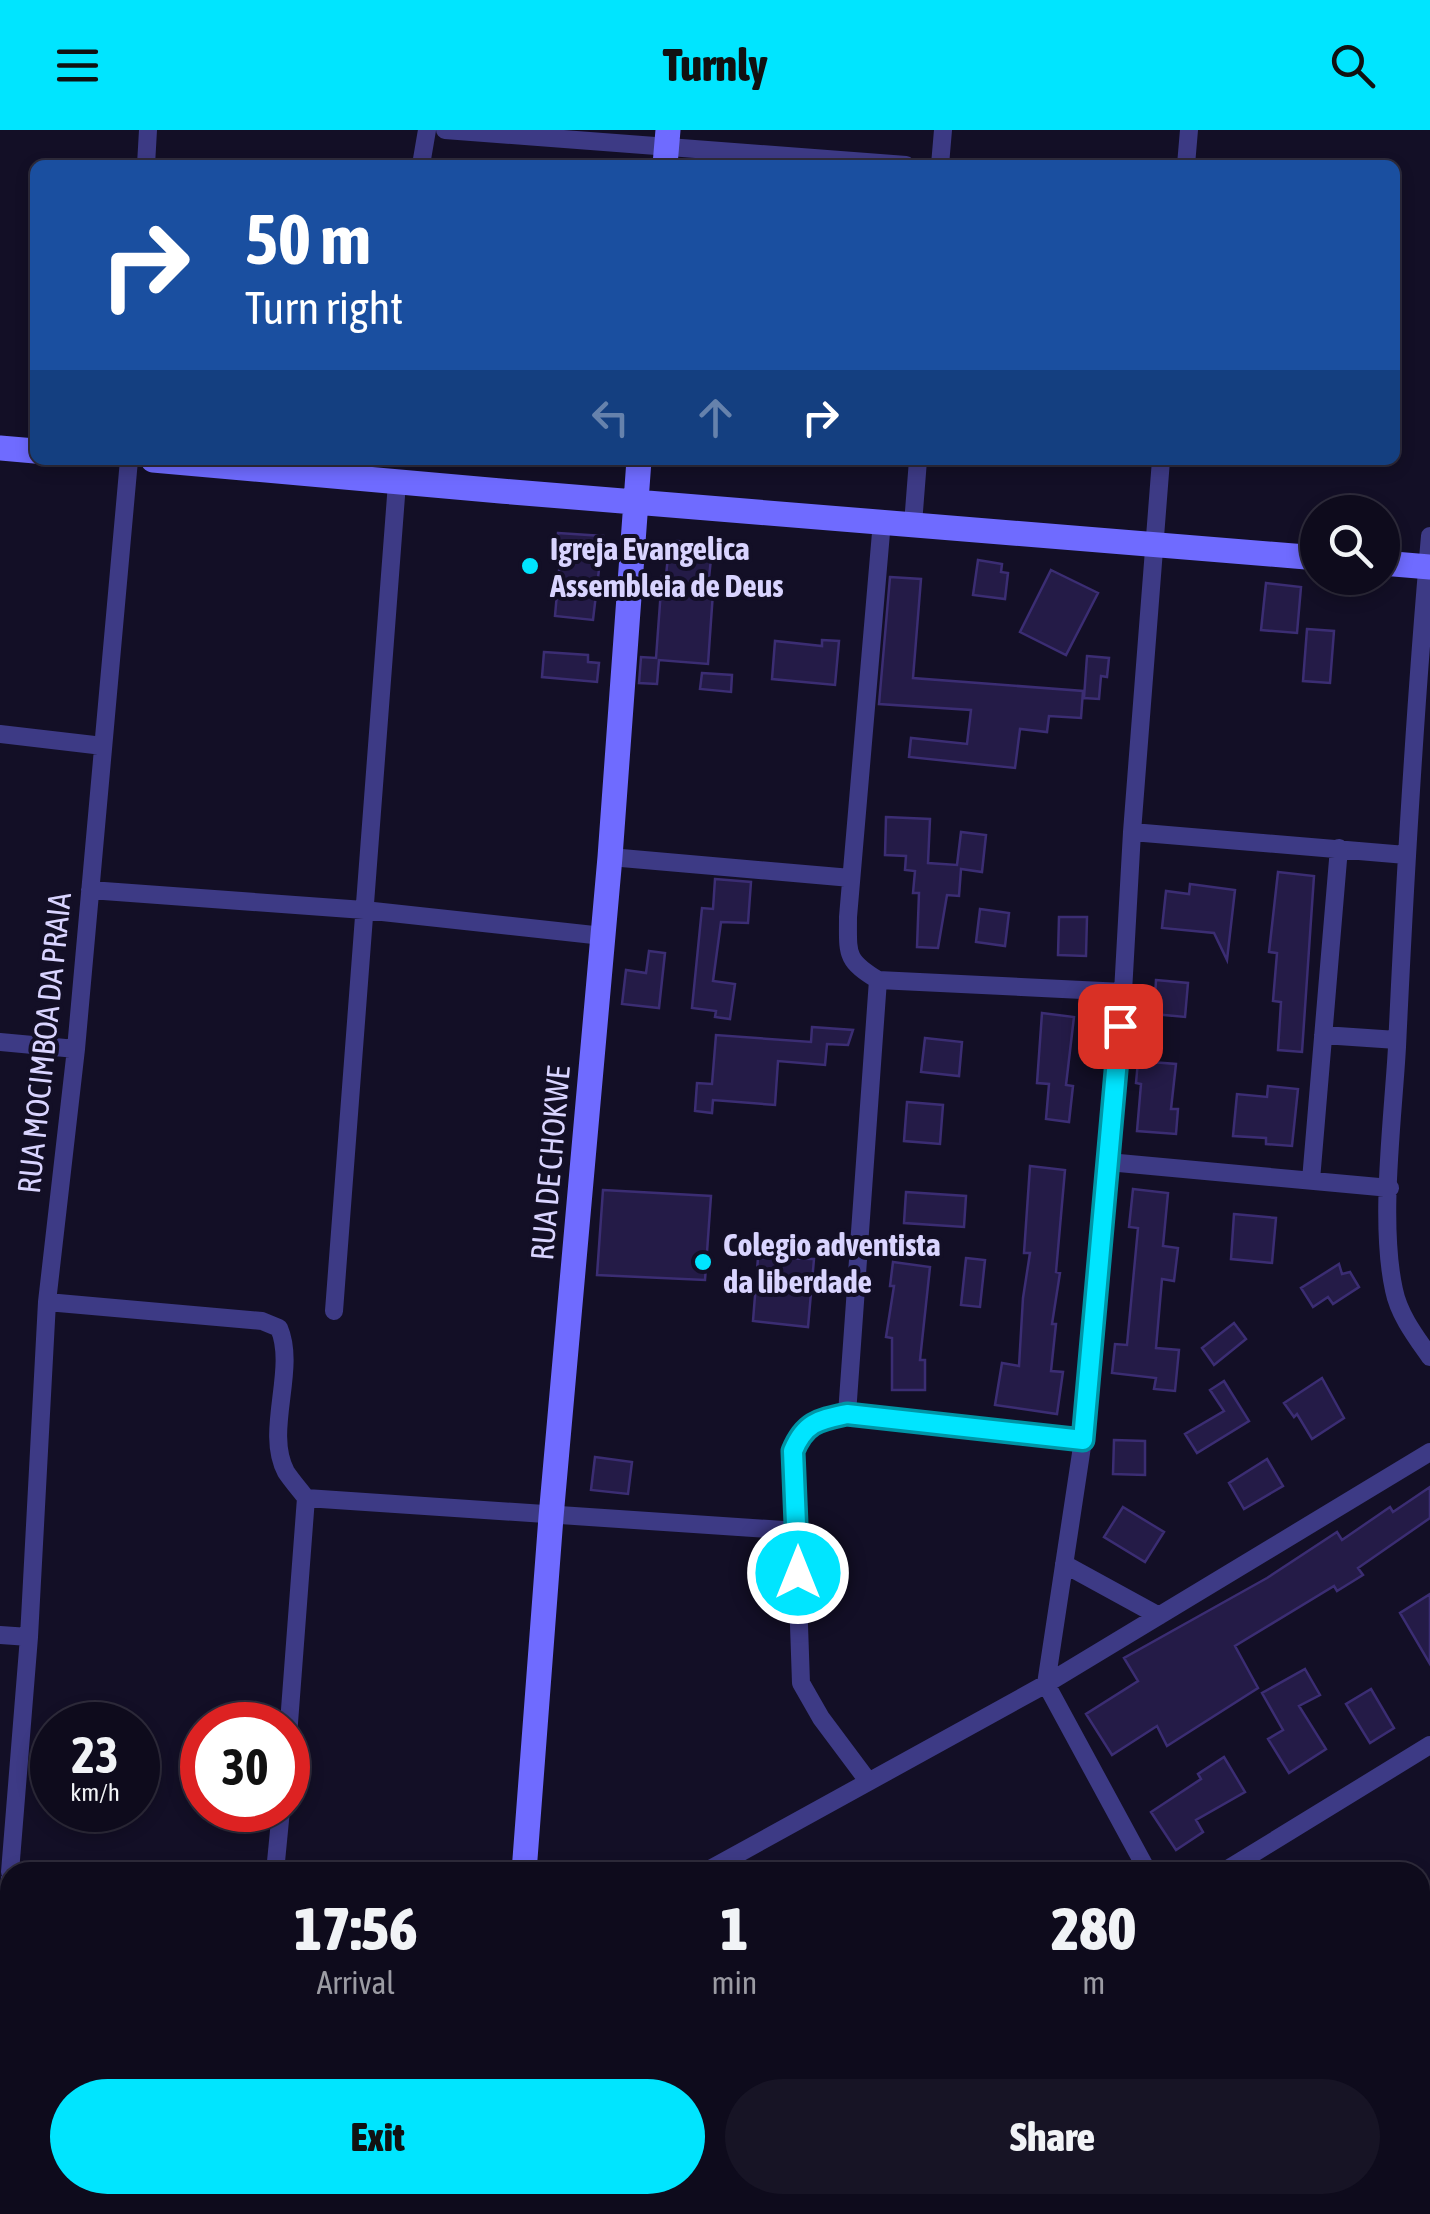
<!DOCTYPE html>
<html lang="en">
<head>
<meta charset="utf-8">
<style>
	:root { --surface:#0e0b1c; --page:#171425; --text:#f1f3f6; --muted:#9b9ba3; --line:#2e2b3b; --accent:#00e5ff }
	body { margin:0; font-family:"Asap Condensed",sans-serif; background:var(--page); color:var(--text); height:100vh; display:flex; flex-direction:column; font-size:38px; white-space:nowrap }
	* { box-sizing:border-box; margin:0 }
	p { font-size:32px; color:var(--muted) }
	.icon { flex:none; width:55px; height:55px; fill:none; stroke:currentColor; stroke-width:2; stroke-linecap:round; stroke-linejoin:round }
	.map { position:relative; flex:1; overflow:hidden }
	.panel { position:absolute; left:0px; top:1732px; width:1430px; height:352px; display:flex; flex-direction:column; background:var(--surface); border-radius:30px 30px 0 0; box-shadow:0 5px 15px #0003,0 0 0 2px var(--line) }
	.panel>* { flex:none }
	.banner { position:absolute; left:30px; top:30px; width:1370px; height:305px; border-radius:15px; box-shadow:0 5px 15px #0003,0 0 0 2px var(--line); background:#1a4fa0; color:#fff; overflow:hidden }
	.controls { position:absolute; left:1300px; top:365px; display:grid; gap:20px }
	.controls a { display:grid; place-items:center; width:100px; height:100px; border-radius:50%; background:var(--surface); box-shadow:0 5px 15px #0003,0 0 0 2px var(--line); font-size:50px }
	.speed { position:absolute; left:30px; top:1572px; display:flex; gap:20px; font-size:50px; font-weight:700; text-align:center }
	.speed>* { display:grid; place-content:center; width:130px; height:130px; border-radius:50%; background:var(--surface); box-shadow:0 5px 15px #0003,0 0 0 2px var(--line); line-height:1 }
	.speed small { font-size:25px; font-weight:400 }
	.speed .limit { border:15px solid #d22; background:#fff; color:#111 }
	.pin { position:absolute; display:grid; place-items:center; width:85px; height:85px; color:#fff; margin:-42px; border-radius:20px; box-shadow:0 5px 15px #0006 }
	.me { position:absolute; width:110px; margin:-55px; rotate:0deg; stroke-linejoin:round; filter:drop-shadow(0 0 8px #0008) }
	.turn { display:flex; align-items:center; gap:35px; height:210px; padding:0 50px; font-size:45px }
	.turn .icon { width:130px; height:130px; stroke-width:2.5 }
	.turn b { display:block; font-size:70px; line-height:85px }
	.lanes { display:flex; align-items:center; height:95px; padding:0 50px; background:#0003; justify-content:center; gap:50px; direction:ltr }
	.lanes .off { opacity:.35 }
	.eta { display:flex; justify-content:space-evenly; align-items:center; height:170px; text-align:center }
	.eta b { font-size:60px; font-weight:800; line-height:70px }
	.button { display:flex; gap:20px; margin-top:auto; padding:20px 50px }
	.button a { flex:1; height:115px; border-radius:60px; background:var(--accent); color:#111; font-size:40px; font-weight:800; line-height:115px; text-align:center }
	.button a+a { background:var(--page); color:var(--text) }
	header { display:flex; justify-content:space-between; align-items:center; height:130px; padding:0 50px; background:var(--accent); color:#111; font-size:45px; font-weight:800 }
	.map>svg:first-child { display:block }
	.building { fill:#241b47; stroke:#3b2d73; stroke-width:2.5 }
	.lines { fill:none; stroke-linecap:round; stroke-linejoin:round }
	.street { stroke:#3d3a85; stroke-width:18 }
	.secondary { stroke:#6f6bff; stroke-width:25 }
	.route-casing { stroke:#0095a6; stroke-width:25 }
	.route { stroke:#00e5ff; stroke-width:18 }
	.poi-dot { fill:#00e5ff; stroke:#130f26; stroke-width:4 }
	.labels { text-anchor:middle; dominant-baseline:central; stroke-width:8; stroke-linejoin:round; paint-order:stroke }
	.poi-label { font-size:32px; font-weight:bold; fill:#d9d4ff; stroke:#130f26; text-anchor:start }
	.street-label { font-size:32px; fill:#d9d4ff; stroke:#130f26 }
</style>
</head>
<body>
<header><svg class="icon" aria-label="menu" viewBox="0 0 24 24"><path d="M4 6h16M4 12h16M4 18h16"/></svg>Turnly<svg class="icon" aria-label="search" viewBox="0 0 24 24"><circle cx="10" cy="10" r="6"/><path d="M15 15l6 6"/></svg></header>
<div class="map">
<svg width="1430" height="2084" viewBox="0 0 1430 2084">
	<rect width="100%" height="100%" fill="#130f26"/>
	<path class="building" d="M558,403L603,406L593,490L555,486L561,418H557Z
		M677,411L703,413L705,429H711L709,448H714L708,534L659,530L657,554L639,553L641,527L656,528L662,446H666L668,426H673Z
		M978,430L1002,434L1001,442L1008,443L1005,469L973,465Z
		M1051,440L1098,463L1066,525L1020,502Z
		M890,447L921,449L913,548L1083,561L1081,588L1049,586L1047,602L1020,599L1015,638L909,627L911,608L967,614L971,580L879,574Z
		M1266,453L1301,457L1297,503L1261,500Z
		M1307,499L1334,501L1330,553L1303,551Z
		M822,510L839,511L835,555L772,549L775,511L822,516Z
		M544,522L588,525V532L599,533L597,552L542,547Z
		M1087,526L1109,528L1107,547L1101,546L1099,569L1084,568Z
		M702,543L732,545L731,562L700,559Z
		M886,687L930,689L928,733L957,735L961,702L986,705L982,742L961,739L959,766L947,765L938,818L917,817L919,763H913L915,741L905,740L906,726L885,725Z
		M1278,742L1314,746L1302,922L1278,920L1281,872L1273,871L1277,823L1269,822Z
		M715,749L751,752L748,793L721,792L713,851L735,854L730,889L715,887L716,881L692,878L702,778L713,779Z
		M1190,754L1235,760L1227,830L1214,803L1162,798L1166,761L1189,764Z
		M980,779L1009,783L1005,816L976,812Z
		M1059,787H1087L1086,826L1058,825Z
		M649,821L665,823L659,878L622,874L626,840L646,843Z
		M1156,850L1188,853L1185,887L1154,884Z
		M1042,883L1074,887L1066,955L1073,956L1069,992L1046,989L1049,954L1037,953Z
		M812,897L853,900L848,915L827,914L825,935L778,931L775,975L713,970L712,983L695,981L697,953L712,954L716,905L811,912Z
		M925,908L962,912L959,946L921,942Z
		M1138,931L1176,934L1171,979H1178L1176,1004L1137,1001L1141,954L1136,953Z
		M1268,956L1298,959L1292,1016L1266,1014V1008L1233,1006L1237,964L1267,967Z
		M907,972L943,975L940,1014L904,1011Z
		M1030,1036L1065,1040L1056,1142L1060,1143L1052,1194H1056L1051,1241L1063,1242L1057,1284L995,1275L1002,1233L1019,1236L1023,1168L1030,1123H1024Z
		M1133,1059L1168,1063L1163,1116L1178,1118L1174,1151L1162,1149L1156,1218L1179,1220L1175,1261L1154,1259L1156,1248L1112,1243L1115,1214L1127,1215L1138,1098L1129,1097Z
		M603,1060L711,1066L705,1150L597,1145Z
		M906,1062L966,1066L964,1097L904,1093Z
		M1234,1084L1276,1088L1272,1133L1231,1129Z
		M758,1128L814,1129L808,1197L753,1191Z
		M966,1128L985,1130L980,1177L961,1175Z
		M893,1132L930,1137L920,1230H925V1260H892V1208L886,1207L894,1156H890Z
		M1339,1134L1342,1144L1350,1142L1359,1157L1333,1174L1328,1167L1313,1177L1301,1158Z
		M1234,1193L1246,1209L1214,1235L1202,1218Z
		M1322,1248L1344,1288L1312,1309L1297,1284L1294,1287L1284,1273Z
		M1224,1251L1249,1291L1197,1323L1185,1304L1224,1281L1210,1260Z
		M1114,1310L1145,1311V1345L1113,1344Z
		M595,1327L632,1332L628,1364L591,1360Z
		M1267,1329L1283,1356L1244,1379L1229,1353Z
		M1430,1357V1388L1358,1438L1363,1445L1337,1461L1334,1456L1235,1516L1258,1558L1167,1616L1157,1596L1112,1625L1086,1584L1138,1551L1124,1528L1267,1448L1337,1402L1342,1410L1390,1377L1393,1382Z
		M1123,1377L1164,1402L1145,1432L1104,1407Z
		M1430,1464V1534L1400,1483Z
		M1305,1539L1320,1565L1299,1576L1326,1619L1289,1643L1268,1609L1283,1600L1262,1563Z
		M1371,1559L1394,1598L1370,1613L1346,1574Z
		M1224,1627L1245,1662L1196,1690L1203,1702L1176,1720L1151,1682L1201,1649L1198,1644Z"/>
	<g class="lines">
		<path class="street" d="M445,0L906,35
			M146,35L148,0
			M421,35L427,0
			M940,35L943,0
			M1186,35L1189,0
			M882,391L848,787C848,824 845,830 878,850L1123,862
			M913,394L918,330
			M1430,406C1415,576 1405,746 1397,917C1393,989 1379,1092 1394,1160C1399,1185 1416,1207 1430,1227
			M0,604L103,616
			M1132,702L1406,725
			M610,727L851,748
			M90,760L364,780L603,806
			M1323,905L1397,910
			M0,912L76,919
			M1108,1032L1390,1058
			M1311,1050L1339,718
			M47,1172L262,1191L279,1198C297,1240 264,1301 286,1342C292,1351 300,1360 306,1368L288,1606
			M334,1181L397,353
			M847,1284L878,850
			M306,1368L798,1401
			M1064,1434L1159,1486
			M0,1505L29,1507
			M868,1651L821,1588L801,1553L793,1321C805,1292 819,1290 847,1284L1083,1310
			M10,1742L29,1507L47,1172L76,919L129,330
			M275,1742L281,1680
			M705,1742L1046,1554L1430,1322
			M1148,1742L1046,1554L1083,1310L1123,862L1132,702L1161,330
			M1223,1742L1430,1615
			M0,1874L10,1748
			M128,2084L143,2075"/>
		<path class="secondary" d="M665,35L668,0
			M0,318L35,321
			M153,330C541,366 929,397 1318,428
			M1382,433L1430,437
			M524,1742L551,1387L610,727L639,330
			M1420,1979L1430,1973
			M639,2075L644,2084
			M1242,2084L1257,2075"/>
	</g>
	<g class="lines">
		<g class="route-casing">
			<path id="route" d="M798,1443L793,1321C805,1292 819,1290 847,1284L1083,1310L1120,896"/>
		</g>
		<use href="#route" class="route"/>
	</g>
	<g class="poi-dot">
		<circle cx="530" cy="436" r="10"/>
		<circle cx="703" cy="1132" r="10"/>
	</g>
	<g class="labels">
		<g class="poi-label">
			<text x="550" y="418">Igreja Evangelica<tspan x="550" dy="37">Assembleia de Deus</tspan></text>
			<text x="723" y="1114">Colegio adventista<tspan x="723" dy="37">da liberdade</tspan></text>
		</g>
		<g class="street-label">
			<text transform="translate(44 913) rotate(-84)">RUA MOCIMBOA DA PRAIA</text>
			<text transform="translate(550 1033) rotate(-85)">RUA DE CHOKWE</text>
		</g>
	</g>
</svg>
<div class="controls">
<a><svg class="icon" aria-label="search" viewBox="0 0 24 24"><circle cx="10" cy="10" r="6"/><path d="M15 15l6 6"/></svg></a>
</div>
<div class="speed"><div>23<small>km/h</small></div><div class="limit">30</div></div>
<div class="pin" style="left:1120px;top:896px;background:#d93025"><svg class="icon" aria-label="arrive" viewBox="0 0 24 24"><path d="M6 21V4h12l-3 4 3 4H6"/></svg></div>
<svg class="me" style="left:798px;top:1443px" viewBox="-20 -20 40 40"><circle r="17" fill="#00e5ff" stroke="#fff" stroke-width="3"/><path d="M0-11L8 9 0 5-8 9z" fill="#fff"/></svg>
<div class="banner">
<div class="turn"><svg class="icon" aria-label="right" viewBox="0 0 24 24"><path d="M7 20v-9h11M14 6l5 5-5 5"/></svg><div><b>50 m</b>Turn right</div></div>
<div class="lanes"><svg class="icon off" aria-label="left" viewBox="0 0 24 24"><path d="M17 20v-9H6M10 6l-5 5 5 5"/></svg><svg class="icon off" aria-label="ahead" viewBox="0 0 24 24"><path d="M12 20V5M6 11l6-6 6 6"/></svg><svg class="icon" aria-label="right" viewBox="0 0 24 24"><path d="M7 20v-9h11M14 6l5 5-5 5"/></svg></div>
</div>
<section class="panel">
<div class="eta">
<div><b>17:56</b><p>Arrival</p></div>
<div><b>1</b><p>min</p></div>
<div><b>280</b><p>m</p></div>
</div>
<div class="button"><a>Exit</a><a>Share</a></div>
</section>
</div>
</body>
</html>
